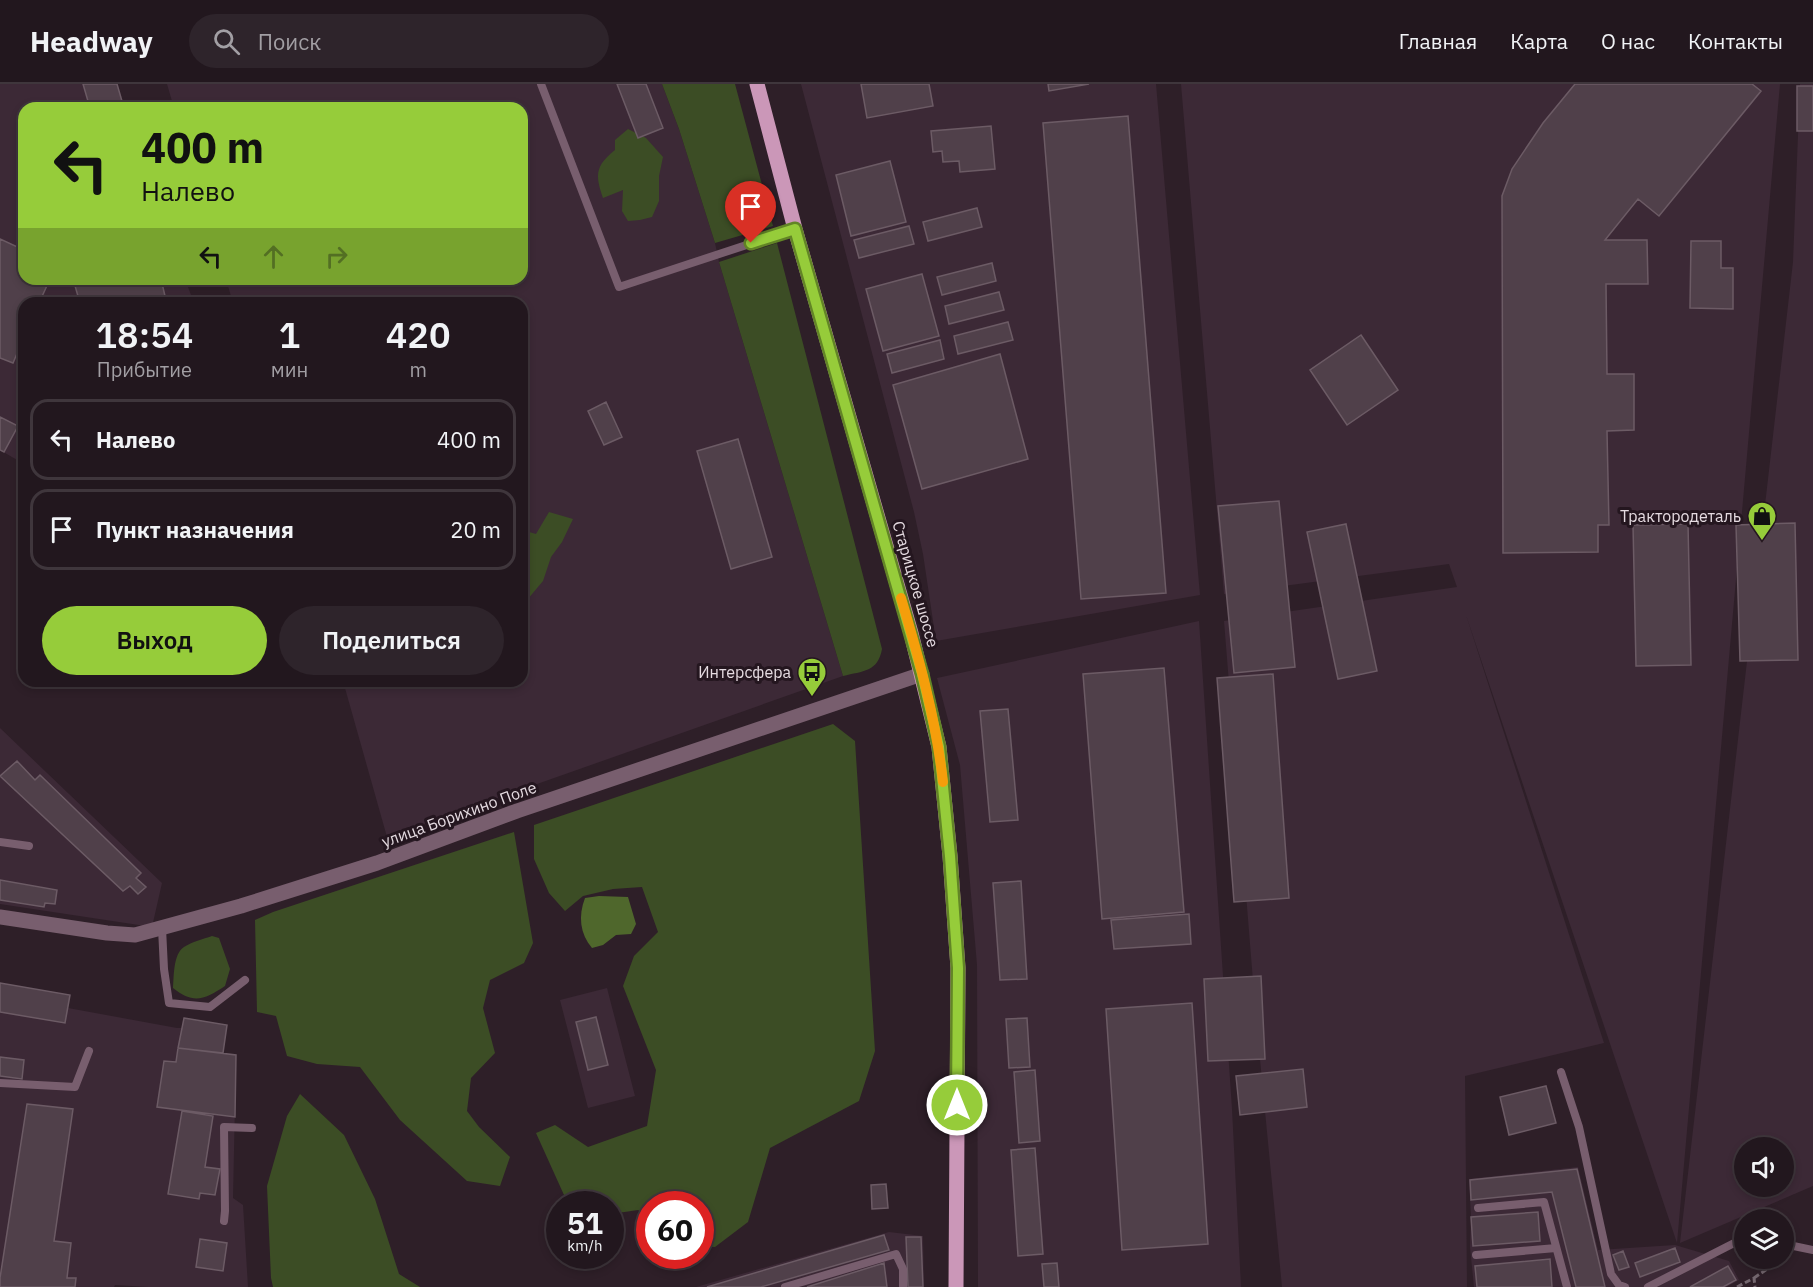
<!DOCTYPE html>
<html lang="ru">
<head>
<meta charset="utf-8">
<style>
	:root { --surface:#22171e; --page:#2e242b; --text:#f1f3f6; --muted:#a29fa4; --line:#3f363c; --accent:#96cc3a }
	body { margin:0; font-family:"IBM Plex Sans",sans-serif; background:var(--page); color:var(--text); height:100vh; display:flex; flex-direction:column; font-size:22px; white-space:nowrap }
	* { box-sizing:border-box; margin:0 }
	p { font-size:20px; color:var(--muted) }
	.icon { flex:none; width:33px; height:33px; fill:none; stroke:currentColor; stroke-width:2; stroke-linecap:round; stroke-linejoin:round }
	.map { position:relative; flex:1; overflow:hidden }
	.drawer { position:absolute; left:18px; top:213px; width:510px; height:390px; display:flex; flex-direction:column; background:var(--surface); border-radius:18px; box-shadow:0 3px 9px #0003,0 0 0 2px var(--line) }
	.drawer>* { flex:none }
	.guide { position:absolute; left:18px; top:18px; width:510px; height:183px; border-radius:18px; box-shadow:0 3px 9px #0003,0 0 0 2px var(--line); background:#96cc3a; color:#111; overflow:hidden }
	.buttons { position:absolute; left:1734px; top:1053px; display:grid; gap:12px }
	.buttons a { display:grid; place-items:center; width:60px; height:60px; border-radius:50%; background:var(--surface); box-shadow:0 3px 9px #0003,0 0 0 2px var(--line); font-size:30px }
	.speed { position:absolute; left:546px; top:1107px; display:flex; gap:12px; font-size:30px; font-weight:700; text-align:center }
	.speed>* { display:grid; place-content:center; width:78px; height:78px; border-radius:50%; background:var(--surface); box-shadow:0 3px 9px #0003,0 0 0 2px var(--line); line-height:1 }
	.speed small { font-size:15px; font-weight:400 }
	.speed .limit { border:9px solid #d22; background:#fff; color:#111 }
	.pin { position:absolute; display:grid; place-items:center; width:51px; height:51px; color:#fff; margin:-62px -26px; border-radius:50% 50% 50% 0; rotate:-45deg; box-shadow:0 0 6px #0007 }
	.pin .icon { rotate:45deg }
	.me { position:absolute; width:66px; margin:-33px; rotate:0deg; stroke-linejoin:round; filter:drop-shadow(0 0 4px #0008) }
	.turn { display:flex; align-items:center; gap:21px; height:126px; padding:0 24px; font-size:27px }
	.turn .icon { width:78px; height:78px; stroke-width:2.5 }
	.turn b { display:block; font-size:42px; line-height:51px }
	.lanes { display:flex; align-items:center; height:57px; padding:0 24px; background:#0003; justify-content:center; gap:30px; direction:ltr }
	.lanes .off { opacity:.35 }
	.eta { display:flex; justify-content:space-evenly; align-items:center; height:102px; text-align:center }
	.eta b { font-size:36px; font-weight:600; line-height:42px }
	.button { display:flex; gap:12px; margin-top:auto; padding:12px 24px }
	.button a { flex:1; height:69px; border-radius:36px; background:var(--accent); color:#111; font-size:24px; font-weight:600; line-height:69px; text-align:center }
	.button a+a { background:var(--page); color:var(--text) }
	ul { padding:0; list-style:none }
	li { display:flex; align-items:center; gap:18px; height:81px; margin:0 12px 9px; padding:0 12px; border:3px solid var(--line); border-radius:18px }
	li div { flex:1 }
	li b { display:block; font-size:22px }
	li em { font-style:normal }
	header { display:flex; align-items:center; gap:36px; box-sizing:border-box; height:84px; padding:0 30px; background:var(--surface); border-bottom:2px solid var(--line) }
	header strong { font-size:28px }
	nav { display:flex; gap:33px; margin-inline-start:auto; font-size:21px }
	.search { width:420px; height:54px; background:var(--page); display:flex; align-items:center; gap:15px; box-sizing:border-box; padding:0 21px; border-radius:33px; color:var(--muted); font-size:22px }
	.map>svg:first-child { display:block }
	.built { fill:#3c2936; fill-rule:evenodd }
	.green { fill:#3c4d25 }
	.water { fill:#4f672c }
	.building { fill:#50404a; stroke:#6c5b65; stroke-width:1.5 }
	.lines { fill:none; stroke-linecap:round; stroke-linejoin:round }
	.path { stroke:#74676f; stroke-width:3; stroke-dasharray:6 3; stroke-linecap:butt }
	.service { stroke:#785e6e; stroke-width:8 }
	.minor { stroke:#785e6e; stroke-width:15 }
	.primary { stroke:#cb97b8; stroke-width:15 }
	.route-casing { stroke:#628526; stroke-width:15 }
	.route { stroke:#96cc3a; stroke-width:10 }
	.slow { stroke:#f59e0b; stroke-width:10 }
	.labels { text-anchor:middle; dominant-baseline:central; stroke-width:6; stroke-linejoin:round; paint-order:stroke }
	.poi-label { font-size:16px; fill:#e5dbe1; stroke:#24161f; text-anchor:end }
	.street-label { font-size:16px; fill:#e5dbe1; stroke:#24161f }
</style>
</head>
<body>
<header>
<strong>Headway</strong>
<div class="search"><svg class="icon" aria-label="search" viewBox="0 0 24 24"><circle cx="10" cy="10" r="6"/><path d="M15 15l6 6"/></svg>Поиск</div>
<nav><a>Главная</a><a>Карта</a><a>О нас</a><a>Контакты</a></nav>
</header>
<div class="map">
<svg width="1813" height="1203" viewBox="0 0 1813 1203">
	<rect width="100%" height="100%" fill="#2e1f28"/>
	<path class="built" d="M0,0H117L124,24H24V195H185L194,219H24V380L0,366Z
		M167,0H662L679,45L715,159L719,178L843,592L387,753L343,597H522V219H233L226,195H522V24H174Z
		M801,0H1156L1200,511L936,557L923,470L914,428Z
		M1181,0H1780L1677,1159L1466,531L1604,959L1465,992L1467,1203H1282L1256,934L1224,537L1457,503L1449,480L1224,510Z
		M1800,0H1813V1102L1680,1159L1793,178ZM1744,1064H1784V1102H1744Z
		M1199,537L1232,1025L1241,1203H978L977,881L960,681L937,594Z
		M0,644L162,799L152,843L0,820Z
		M0,899L68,924L177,944H182L184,934L227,941L223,969L236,971L233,1114L243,1121L248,1203H148L115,1201L114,1203H0Z
		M607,904L635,1012L588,1024L560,916Z
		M1578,1083L1598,1166L1675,1161L1729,1177L1739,1196L1726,1203H1474L1470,1163L1471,1133L1469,1095Z
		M889,1148L923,1152L924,1203H696Z"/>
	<path class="green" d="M662,0H735L773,142L715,159L679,45Z
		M628,45L646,54L663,73L659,92V117L652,133L640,136L628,137L622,127L623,106L603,114C595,91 595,82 615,66V56Z
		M777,159L882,565C878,588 863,587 843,592L719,178Z
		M549,428L573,435L562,458L551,473L543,497L522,522V446L536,450Z
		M833,640L855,657L875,967L859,1017L770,1064L748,1138L715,1163L701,1162L700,1120H650L649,1134L638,1126L611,1130L610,1120H578L564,1111L536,1049L555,1041L588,1063L647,1042L656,986L623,902L634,872L658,848L642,803L613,805L583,812L565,827L549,809L534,775V741Z
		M514,748L533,859L524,879L490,896L483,924L495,969L471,994L467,1027L479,1043L510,1073L500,1102L467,1097L400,1036L360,983L317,980L287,972L276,932L257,928L255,836L273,828Z
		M212,852L219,854L230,885L225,902C205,915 194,921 173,904C174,893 173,870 184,863C192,858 203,855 212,852Z
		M300,1010L344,1051L375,1115L399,1190L420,1203H273L271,1194L267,1102L287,1032Z"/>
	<path class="water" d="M599,812L628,813L636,840L631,850L616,851L603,861L592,864C580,850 578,832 585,814Z"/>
	<path class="building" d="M83,0H117L124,24H90Z
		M617,0H646L663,44L638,54Z
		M861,0H929L933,22L867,34Z
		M1048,0H1089L1049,7Z
		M1575,0H1752L1761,7L1659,132L1638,115L1605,156H1647L1648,200H1606L1607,290H1634V346L1607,347L1609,441H1598V468L1503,469L1502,112L1512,85L1543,39Z
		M1797,2H1813V47H1797Z
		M1128,32L1166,509L1081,515L1043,39Z
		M991,42L995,85L960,88L959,77L943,78L942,67L933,68L931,47Z
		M890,77L906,138L851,152L836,91Z
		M977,124L982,143L928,157L923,138Z
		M909,142L914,160L859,174L854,156Z
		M0,155L24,166V195H50L39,219H24V253L13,279L0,274Z
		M1691,157H1721V184H1733V225L1690,224Z
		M992,179L996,197L942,211L937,193Z
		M922,190L939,252L883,267L866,205Z
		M73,195H161L165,212L140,219H80Z
		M999,208L1004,226L949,240L945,222Z
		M1008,238L1013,256L958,270L954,252Z
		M1361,251L1398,306L1347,341L1310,286Z
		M940,256L944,275L892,289L887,270Z
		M1000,270L1028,375L922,405L893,301Z
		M606,318L622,353L604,361L588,327Z
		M0,333L18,342L4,368L0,366Z
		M738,355L772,473L731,485L697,367Z
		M1279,417L1295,583L1234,589L1218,422Z
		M1795,439L1798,576L1740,577L1736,441Z
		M1346,440L1377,587L1338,595L1307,448Z
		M1688,440L1691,581L1636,582L1633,441Z
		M1164,584L1184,828L1102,835L1083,590Z
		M1273,590L1289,814L1234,818L1217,594Z
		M1008,625L1018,736L990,738L980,627Z
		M17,677L35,696L40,691L141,789L136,794L146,803L138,810L130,802L123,807L0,692Z
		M0,796L57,806L55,820L45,819L44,823L0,816Z
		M1021,797L1027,895L1000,896L993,799Z
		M1189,830L1191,860L1114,865L1111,836Z
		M1261,892L1265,975L1208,977L1204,895Z
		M0,899L70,911L65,939L0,928Z
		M1192,919L1208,1160L1122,1166L1106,925Z
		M596,933L608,981L588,986L576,938Z
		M184,934L227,941L223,969L178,964Z
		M1027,934L1030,983L1009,984L1006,935Z
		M178,964L236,971L235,1033L157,1023L164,977L176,978Z
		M0,973L24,976L22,995L0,992Z
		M1303,985L1307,1023L1240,1031L1236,992Z
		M1035,986L1040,1057L1019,1059L1014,988Z
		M1546,1002L1556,1039L1509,1051L1500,1013Z
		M27,1020L73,1025L54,1157L71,1159L67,1194H76L75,1203H0V1194Z
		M182,1027L213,1032L205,1083L220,1085L215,1111L200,1109L199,1115L168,1110Z
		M1035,1064L1043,1170L1018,1172L1011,1066Z
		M1577,1085L1605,1203H1576L1552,1108L1471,1116L1470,1096Z
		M886,1100L888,1124L872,1125L871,1101Z
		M1538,1128L1540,1157L1473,1162L1471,1133Z
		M884,1151L889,1166L761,1203H707Z
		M906,1153H921L923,1203H908Z
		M200,1155L227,1159L223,1187L196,1183Z
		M1675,1164L1680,1178L1640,1193L1635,1179Z
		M1623,1167L1629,1183L1619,1186L1613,1171Z
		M1550,1175L1552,1203H1477L1475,1182Z
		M884,1179L887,1203H807Z
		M1057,1179L1059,1203H1044L1042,1180Z
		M1728,1182L1736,1196L1723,1203H1690Z"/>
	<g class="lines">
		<path class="path" d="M1754,1194L1770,1183L1777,1174
			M1737,1203L1754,1194L1755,1203"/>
		<path class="service" d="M541,0L619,203L795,145
			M0,758L29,762
			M162,844L164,885L169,919L210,923L245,896
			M1561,988L1579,1043L1611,1190L1619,1201L1625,1203
			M0,999L75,1003L89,967
			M1478,1124L1544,1118L1567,1203
			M224,1137L225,1127L224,1043L252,1044
			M1784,1160L1813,1166
			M1476,1171L1556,1164
			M785,1203L896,1170L903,1185V1203
			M1648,1203L1744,1154"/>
		<path class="minor" d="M0,833L107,849L135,851L241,822L377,779L517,727L922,590"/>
		<path class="primary" d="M757,0L795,145L911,549L939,663L950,772L958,884L956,1203"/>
	</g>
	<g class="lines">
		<g class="route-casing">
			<path id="route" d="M751,159L795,145L922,590L939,663L950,772L958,884L957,1021"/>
		</g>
		<use href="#route" class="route"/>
		<path class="slow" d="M901,514C919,574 936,636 943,698"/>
	</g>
	<defs>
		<g id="shop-pin" transform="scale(1.5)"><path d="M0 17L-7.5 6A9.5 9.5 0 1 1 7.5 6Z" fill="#96cc3a" stroke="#24161f"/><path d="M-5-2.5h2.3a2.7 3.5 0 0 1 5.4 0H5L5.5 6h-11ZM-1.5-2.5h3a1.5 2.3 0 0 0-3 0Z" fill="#111"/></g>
		<g id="bus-pin" transform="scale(1.5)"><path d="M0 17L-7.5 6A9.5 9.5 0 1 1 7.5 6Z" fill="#96cc3a" stroke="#24161f"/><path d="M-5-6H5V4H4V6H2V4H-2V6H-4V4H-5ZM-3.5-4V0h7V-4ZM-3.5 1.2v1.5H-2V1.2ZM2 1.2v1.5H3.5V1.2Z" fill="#111"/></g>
	</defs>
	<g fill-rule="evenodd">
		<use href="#shop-pin" x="1762" y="432"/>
		<use href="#bus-pin" x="812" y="588"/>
	</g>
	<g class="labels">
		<g class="poi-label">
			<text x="1741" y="432">Трактородеталь</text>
			<text x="791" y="588">Интерсфера</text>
		</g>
		<g class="street-label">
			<text transform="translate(916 500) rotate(74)">Старицкое шоссе</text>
			<text transform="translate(459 730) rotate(-20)">улица Борихино Поле</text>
		</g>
	</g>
</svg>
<div class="buttons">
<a><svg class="icon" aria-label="sound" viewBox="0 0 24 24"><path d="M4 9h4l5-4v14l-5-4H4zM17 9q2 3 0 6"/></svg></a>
<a><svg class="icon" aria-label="layers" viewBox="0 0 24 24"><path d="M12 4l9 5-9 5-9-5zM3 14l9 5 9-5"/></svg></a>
</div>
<div class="speed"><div>51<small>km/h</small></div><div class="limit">60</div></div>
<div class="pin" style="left:751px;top:159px;background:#d93025"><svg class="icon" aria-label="arrive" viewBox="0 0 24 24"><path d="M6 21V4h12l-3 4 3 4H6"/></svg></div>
<svg class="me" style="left:957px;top:1021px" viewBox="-20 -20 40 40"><circle r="17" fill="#96cc3a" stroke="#fff" stroke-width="3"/><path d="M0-11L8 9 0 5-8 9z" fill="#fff"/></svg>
<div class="guide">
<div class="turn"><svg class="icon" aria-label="left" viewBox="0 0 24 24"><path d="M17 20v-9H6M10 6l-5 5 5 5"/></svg><div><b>400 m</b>Налево</div></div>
<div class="lanes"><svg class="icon" aria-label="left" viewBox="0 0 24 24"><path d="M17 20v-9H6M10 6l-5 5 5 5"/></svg><svg class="icon off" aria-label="ahead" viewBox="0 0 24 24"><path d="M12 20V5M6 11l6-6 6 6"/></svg><svg class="icon off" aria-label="right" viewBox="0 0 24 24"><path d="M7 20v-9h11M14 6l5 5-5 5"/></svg></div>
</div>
<section class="drawer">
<div class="eta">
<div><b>18:54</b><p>Прибытие</p></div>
<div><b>1</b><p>мин</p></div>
<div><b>420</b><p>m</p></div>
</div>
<ul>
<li><svg class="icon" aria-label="left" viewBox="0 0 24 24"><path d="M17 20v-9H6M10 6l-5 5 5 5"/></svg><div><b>Налево</b></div><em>400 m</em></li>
<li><svg class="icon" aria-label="arrive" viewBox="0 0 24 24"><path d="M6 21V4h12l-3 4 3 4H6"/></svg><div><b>Пункт назначения</b></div><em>20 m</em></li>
</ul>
<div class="button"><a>Выход</a><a>Поделиться</a></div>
</section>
</div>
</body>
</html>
